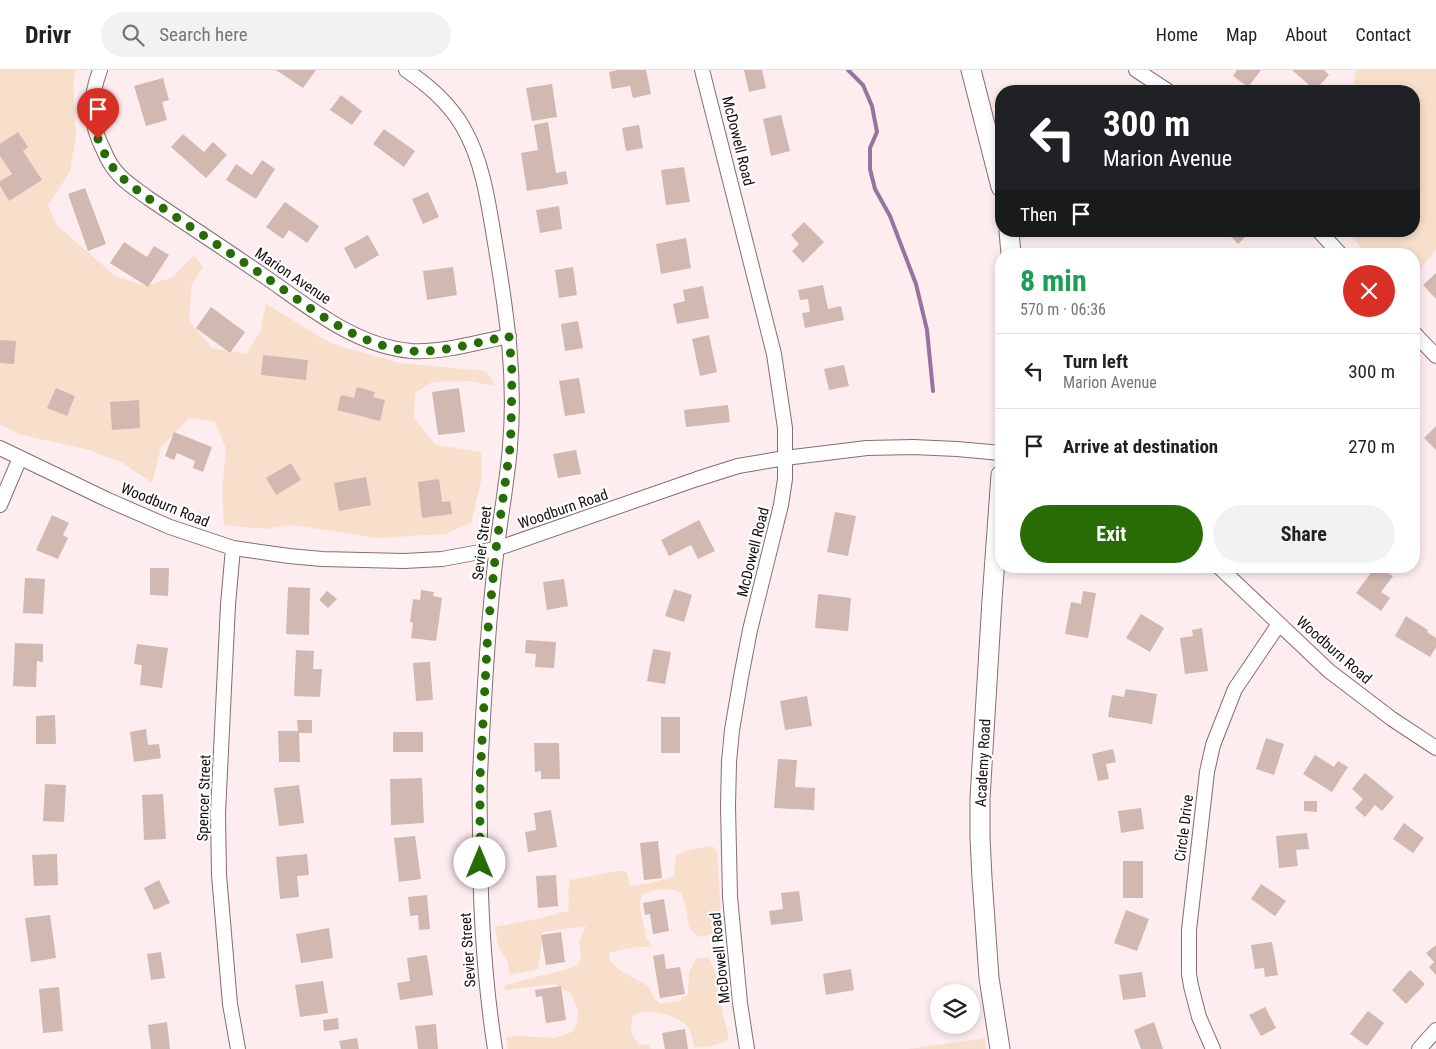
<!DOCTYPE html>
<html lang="en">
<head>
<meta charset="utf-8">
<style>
	:root { --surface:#fff; --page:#f2f2f2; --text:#222; --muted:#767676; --line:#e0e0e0; --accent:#276c04 }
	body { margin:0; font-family:"Roboto Condensed",sans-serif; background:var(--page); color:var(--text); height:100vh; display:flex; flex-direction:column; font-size:19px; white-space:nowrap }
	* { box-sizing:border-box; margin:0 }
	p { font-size:16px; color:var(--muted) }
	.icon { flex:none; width:28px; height:28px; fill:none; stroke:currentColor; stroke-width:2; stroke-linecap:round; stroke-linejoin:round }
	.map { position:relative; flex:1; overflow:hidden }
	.panel { position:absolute; left:995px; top:178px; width:425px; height:325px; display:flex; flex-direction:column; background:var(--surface); border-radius:20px; box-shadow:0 2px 8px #0003 }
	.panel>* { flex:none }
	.guide { position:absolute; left:995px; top:15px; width:425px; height:152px; border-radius:20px; box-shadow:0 2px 8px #0003; background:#202124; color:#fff; overflow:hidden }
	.buttons { position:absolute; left:930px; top:914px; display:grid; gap:10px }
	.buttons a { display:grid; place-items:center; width:50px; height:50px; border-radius:50%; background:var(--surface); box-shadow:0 2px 8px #0003; font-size:25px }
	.pin { position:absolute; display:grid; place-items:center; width:42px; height:42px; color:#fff; margin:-51px -21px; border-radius:50% 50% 50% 0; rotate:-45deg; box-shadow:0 0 5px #0007 }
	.pin .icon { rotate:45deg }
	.me { position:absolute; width:55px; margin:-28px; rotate:0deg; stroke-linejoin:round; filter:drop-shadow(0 0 4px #0008) }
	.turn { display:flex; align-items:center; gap:18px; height:105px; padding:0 25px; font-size:22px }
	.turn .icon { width:65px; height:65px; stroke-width:2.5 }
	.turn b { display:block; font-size:35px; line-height:42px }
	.then { display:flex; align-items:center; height:48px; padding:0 25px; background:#0003; gap:10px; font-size:19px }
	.round { display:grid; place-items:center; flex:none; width:52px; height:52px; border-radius:26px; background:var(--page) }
	.overview { display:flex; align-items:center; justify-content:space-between; height:85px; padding:0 25px }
	h1 { font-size:30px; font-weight:700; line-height:38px; color:#1e9e55 }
	.button { display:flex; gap:10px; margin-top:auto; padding:10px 25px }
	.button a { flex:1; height:58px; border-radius:30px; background:var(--accent); color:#fff; font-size:20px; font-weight:700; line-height:58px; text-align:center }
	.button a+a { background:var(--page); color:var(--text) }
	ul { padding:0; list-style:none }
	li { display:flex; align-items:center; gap:15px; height:75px; padding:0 25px; border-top:1px solid var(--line) }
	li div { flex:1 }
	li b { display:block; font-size:19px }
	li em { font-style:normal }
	header { display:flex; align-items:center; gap:30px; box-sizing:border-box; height:70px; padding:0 25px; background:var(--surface); border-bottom:1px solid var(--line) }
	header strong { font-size:24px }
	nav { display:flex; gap:28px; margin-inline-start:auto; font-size:18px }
	.search { width:350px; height:45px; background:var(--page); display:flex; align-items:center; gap:12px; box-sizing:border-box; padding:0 18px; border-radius:28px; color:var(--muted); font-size:19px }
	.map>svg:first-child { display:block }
	.green { fill:#f7dfcb }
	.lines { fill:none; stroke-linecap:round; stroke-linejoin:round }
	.stream { stroke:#97749e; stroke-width:4 }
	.building { fill:#d1b8b1 }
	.street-casing { stroke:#856e71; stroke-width:16 }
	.secondary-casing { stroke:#856e71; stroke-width:21 }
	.street { stroke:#fff; stroke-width:14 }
	.secondary { stroke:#fff; stroke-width:19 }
	.route { stroke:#276c04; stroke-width:9; stroke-dasharray:0 16.2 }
	.labels { text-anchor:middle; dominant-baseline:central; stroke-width:4.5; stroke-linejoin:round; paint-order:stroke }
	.street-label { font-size:15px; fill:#160e0f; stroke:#fff }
</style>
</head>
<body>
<header>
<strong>Drivr</strong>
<div class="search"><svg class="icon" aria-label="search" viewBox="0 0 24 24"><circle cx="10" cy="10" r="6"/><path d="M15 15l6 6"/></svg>Search here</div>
<nav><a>Home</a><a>Map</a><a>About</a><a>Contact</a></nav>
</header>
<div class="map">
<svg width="1436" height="979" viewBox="0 0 1436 979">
	<rect width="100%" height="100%" fill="#fdedef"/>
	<path class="green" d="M0,0H76L73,15L76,66L70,102L48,135L56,154L115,206L146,216L173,207L194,185L203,197L192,214L189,251L212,278L246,284L260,262L266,234L332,274L400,293L486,301L496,316L470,311L432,312L415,323L414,348L436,375L481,382L482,407L471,453L445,464L377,468L292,455L266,459L224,455L222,422L226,379L215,352L189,348L161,377L152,413L123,393L86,379L18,364L0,354Z
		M1356,0H1436V179L1414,207V184H1366L1347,161H1414V21H1347L1353,18Z
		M712,776L717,780L722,860L714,864L698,867L689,857L686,838L681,823C668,817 656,819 643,824L639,833L646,867L652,877C638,876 625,879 611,882L609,885L611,892L618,899L648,916L654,928L661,934L679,931L688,924L689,902L697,888L709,887L718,909L723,944L729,969C718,975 706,979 694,977C693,969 691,961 686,955C678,946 648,938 638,943C636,944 634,946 632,947L631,963L639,975L648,974L651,979H508L506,967L518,966L555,968L572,962L577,952L578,939L570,923L556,914L504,920L505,915L568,899L579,894L581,886L579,873L586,856L543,862L538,899L510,905L508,892L498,876L495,857L541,848L568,841L569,834L568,824L570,810L618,801H626L630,816L651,813L674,806L676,786L685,781Z
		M985,968L986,979H908Z"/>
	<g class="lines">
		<path class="stream" d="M848,0L863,15L872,36L877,62L870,78V99L875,119L890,146L916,214L927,260L933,321"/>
	</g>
	<path class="building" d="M276,0H316L303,18Z
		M618,0H646L651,24L633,28L630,16L612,19L609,2Z
		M744,0H762L766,18L749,22Z
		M1237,0H1261L1248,17L1233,6Z
		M1292,0H1324L1329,5L1315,20Z
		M163,8L169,30L162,32L167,50L146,56L134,16Z
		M552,14L557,47L532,51L526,18Z
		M341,25L362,41L352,55L330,40Z
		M781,45L790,81L771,86L763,49Z
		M548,52L556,103L566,101L568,114L527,121L521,83L538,80L534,55Z
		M639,55L643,78L626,81L622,58Z
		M384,59L415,81L404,97L373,74Z
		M18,62L28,77L23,81L42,110L9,131L0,116V111L12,104L0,86V74Z
		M183,64L204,82L213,72L227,85L206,108L171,77Z
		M262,90L275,99L256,129L226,110L236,94L252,105Z
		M684,97L690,132L666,135L661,100Z
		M85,118L106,174L88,181L68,124Z
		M428,122L439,147L423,154L412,129Z
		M285,132L319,156L307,173L289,160L283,169L266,157Z
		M559,136L562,159L540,163L536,140Z
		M804,152L824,172L803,193L792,181L799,174L791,165Z
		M1226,161H1249L1250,162L1238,174Z
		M368,165L379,185L355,199L344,178Z
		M686,168L691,198L661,204L656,174Z
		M124,172L147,187L154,176L169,185L148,217L110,193Z
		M453,197L457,225L427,230L423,201Z
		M573,197L577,225L559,228L555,200Z
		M1436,203V229L1423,215Z
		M823,215L828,239L841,236L844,250L805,258L802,243L810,242L808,229L800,230L798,220Z
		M703,216L709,248L677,254L673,234L685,231L683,220Z
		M211,237L245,262L230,283L196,258Z
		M578,251L583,278L565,281L561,254Z
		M709,265L717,302L700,306L692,269Z
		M0,270L16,271L14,294L0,293Z
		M263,285L308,290L306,310L261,305Z
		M844,295L849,316L829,320L824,299Z
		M579,308L585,343L565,346L559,311Z
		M357,317L375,322L373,327L385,330L380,351L337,340L341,325L354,328Z
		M56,318L75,326L67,346L47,338Z
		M459,318L465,362L438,365L432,322Z
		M139,330L140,358L112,360L110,332Z
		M728,335L730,352L686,357L684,340Z
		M1436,356V380L1424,368Z
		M174,362L212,377L203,402L193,398L195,391L177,383L174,390L165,386Z
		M576,380L581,404L558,408L553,384Z
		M291,393L301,410L276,425L266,408Z
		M366,407L371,435L339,441L334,413Z
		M439,409L442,432L450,431L452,444L422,448L418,412Z
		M835,442L856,446L848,486L827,482Z
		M52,445L69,453L63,465L68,468L58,489L36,480Z
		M699,450L715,481L698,489L691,475L669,486L661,470Z
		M1322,496H1336L1330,503Z
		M1376,496H1393L1388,503L1393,506L1381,522L1390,528L1381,541L1356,523Z
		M150,498H169L168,526L150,525Z
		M25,508L45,509L43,544L23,543Z
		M564,509L568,536L547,540L543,512Z
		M288,517L310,518L309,565L286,564Z
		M674,519L692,525L684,552L665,546Z
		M421,520L434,522L433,526L442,528L436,571L411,568L413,553L410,552L413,529L420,530Z
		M327,521L337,529L328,538L319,530Z
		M1083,521L1096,523L1088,568L1065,564L1071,532L1081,534Z
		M818,524L851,528L848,561L815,558Z
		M1141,544L1164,558L1150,582L1126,568Z
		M1406,546L1428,560L1427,562L1436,568V577L1430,587L1395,566Z
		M1202,558L1208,601L1185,604L1180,568L1193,566L1192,560Z
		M526,570L556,572L554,598L535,597L536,584L525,583Z
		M15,573L43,574V592L37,591L36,617L13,616Z
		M137,574L168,578L162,618L140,615L142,595L134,594Z
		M653,579L671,582L665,614L647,611Z
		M296,580L314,581L313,599H322L320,627L294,626Z
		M430,592L433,630L416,631L413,593Z
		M1126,619L1157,624L1152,654L1108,647L1112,625L1124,627Z
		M807,626L812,656L785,660L780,631Z
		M55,645L56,674H36V646Z
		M661,647H680V683H661Z
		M297,650H312V663H299L300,692H279L278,661H298Z
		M146,659L148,675L159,674L161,688L134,692L130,662Z
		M393,662H423V682H393Z
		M1266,668L1284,674L1274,705L1256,699Z
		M534,673H559L560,709H541V701L535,702Z
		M1113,679L1116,692L1106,694L1109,709L1098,711L1092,684Z
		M1315,685L1334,697L1338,691L1348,697L1332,722L1303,704Z
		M778,689L797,690L795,717L815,718L814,740L774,738Z
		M1365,703L1394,727L1382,741L1375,735L1365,747L1355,738L1363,729L1352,719Z
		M422,708L424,753L391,755L390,709Z
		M45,714L66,715L64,752L43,751Z
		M299,715L304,753L279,756L274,718Z
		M163,724L166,769L144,770L142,725Z
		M1304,731H1317V742L1304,741Z
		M1141,738L1144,759L1121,763L1118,741Z
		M551,740L557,777L528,782L525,762L536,760L534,743Z
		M1404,753L1424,768L1413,783L1393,769Z
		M1307,763L1309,779L1296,780L1298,796L1279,798L1276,766Z
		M415,766L421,809L399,812L394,768Z
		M658,771L662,808L644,810L640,773Z
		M57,784L58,815L34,816L32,785Z
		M307,784L309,805L297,806L299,827L280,829L276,787Z
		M1123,791H1143V828H1123Z
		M556,805L558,836L538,838L536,806Z
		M159,810L170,833L154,840L144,818Z
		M1261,814L1286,831L1275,846L1251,829Z
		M799,821L803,851L771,855L769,841L783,839L781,823Z
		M427,825L430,859L419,860L418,845L410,846L408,827Z
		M664,829L669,861L653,864L650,844L645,845L643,833Z
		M1126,840L1149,849L1137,881L1114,873Z
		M50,845L56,888L31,892L25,848Z
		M329,858L333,888L301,893L296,864Z
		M561,862L565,892L546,895L541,865Z
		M1272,872L1278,905L1265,907L1264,898L1255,899L1251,875Z
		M1436,875V905L1429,897L1434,892L1426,883Z
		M161,882L165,908L151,910L147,884Z
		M664,884L666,899L680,897L685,924L660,928L653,886Z
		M427,885L433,925L400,930L397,913L410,911L407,888Z
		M851,899L854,920L826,925L823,904Z
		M1410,900L1425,914L1406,934L1392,920Z
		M1142,902L1146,927L1123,930L1119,905Z
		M323,911L328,943L300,947L295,915Z
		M561,916L566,950L546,953L542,926L536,927L535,920Z
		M59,917L63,961L43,963L39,919Z
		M1265,937L1276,958L1261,966L1249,945Z
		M1368,941L1384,953L1367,976L1350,964Z
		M338,948L339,959L324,961L323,950Z
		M167,952L170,979H151L148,955Z
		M1154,952L1163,979H1141L1134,960Z
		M436,954L438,979H418L415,956Z
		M685,959L688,979H665L662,963Z
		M357,968L359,979H341L339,971Z"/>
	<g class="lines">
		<g class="street-casing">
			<path id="street" d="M100,0C89,30 89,52 104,81C108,91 113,99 121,107C129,115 139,121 148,128C187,154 226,180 264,206C309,237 355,276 411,281C443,283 478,272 509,266
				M406,0C429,16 449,33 463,57C484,93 489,138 496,179C507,246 516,308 510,376C509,393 506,410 504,427C499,459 495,490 492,523C486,583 483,644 480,705C479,725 480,746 480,766C480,837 484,908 495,979
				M702,0L774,284L785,358V409L781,435L750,560L741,607L732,660L729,692L728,736L730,827L740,933L747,979
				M1136,0L1168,21
				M1319,161L1340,184
				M1414,263L1436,286
				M0,378L108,430L170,457L233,478L289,486L322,489L404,491L442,489L496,479L697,409L738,396L785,388L867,378L913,377L957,379L1001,383
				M0,435L20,388
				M233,478L228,535L218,743L219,805L230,934L238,979
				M1218,496L1329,601L1392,649L1436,678
				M1213,979L1199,947L1191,916L1189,904V860L1207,702L1213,675L1235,619L1279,554
				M1419,979L1436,960"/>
		</g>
		<g class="secondary-casing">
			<path id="secondary" d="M971,0L1001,117
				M1009,161L1011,184
				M1000,979L989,908L982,808L980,768V728L992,530L1001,405"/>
		</g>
		<use href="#street" class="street"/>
		<use href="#secondary" class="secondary"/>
	</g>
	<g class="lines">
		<path class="route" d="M98,69C103,80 107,91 115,100C124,111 137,120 148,128C186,154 224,179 261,204C307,235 355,276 411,281C444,283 477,272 509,266L512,302L511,361L510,378L496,479L488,559L480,709V793"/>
	</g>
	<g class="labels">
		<g class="street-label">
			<text transform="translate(738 71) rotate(76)">McDowell Road</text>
			<text transform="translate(293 206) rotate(34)">Marion Avenue</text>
			<text transform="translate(165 435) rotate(22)">Woodburn Road</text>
			<text transform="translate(563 439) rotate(-19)">Woodburn Road</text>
			<text transform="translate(482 473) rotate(-83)">Sevier Street</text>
			<text transform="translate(753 482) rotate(-76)">McDowell Road</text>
			<text transform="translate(1334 580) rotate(41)">Woodburn Road</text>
			<text transform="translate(983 693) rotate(-87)">Academy Road</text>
			<text transform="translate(204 728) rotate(-88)">Spencer Street</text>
			<text transform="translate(1184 758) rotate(-83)">Circle Drive</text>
			<text transform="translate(468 880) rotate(-94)">Sevier Street</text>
			<text transform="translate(720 888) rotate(-96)">McDowell Road</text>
		</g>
	</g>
</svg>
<div class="buttons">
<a><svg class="icon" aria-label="layers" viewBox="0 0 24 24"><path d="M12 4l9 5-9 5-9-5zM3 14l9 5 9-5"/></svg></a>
</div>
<div class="pin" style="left:98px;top:69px;background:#d93025"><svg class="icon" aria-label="arrive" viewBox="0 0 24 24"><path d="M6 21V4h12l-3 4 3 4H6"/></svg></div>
<svg class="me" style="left:480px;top:793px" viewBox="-20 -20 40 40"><circle r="19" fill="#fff"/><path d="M0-13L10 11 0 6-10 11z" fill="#276c04"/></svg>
<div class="guide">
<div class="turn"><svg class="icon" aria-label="left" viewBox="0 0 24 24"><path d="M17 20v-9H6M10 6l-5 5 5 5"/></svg><div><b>300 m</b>Marion Avenue</div></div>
<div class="then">Then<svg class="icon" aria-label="arrive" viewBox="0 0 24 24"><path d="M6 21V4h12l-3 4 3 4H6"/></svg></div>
</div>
<section class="panel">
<div class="overview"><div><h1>8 min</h1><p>570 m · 06:36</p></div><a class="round" style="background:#d93025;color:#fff"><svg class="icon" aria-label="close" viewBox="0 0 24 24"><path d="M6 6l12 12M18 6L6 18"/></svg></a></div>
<ul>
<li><svg class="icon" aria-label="left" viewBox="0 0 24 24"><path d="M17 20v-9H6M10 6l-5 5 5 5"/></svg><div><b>Turn left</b><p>Marion Avenue</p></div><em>300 m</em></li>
<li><svg class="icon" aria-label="arrive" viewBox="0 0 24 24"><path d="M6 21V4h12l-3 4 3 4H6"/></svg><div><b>Arrive at destination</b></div><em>270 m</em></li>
</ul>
<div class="button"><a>Exit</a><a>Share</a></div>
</section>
</div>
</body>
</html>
